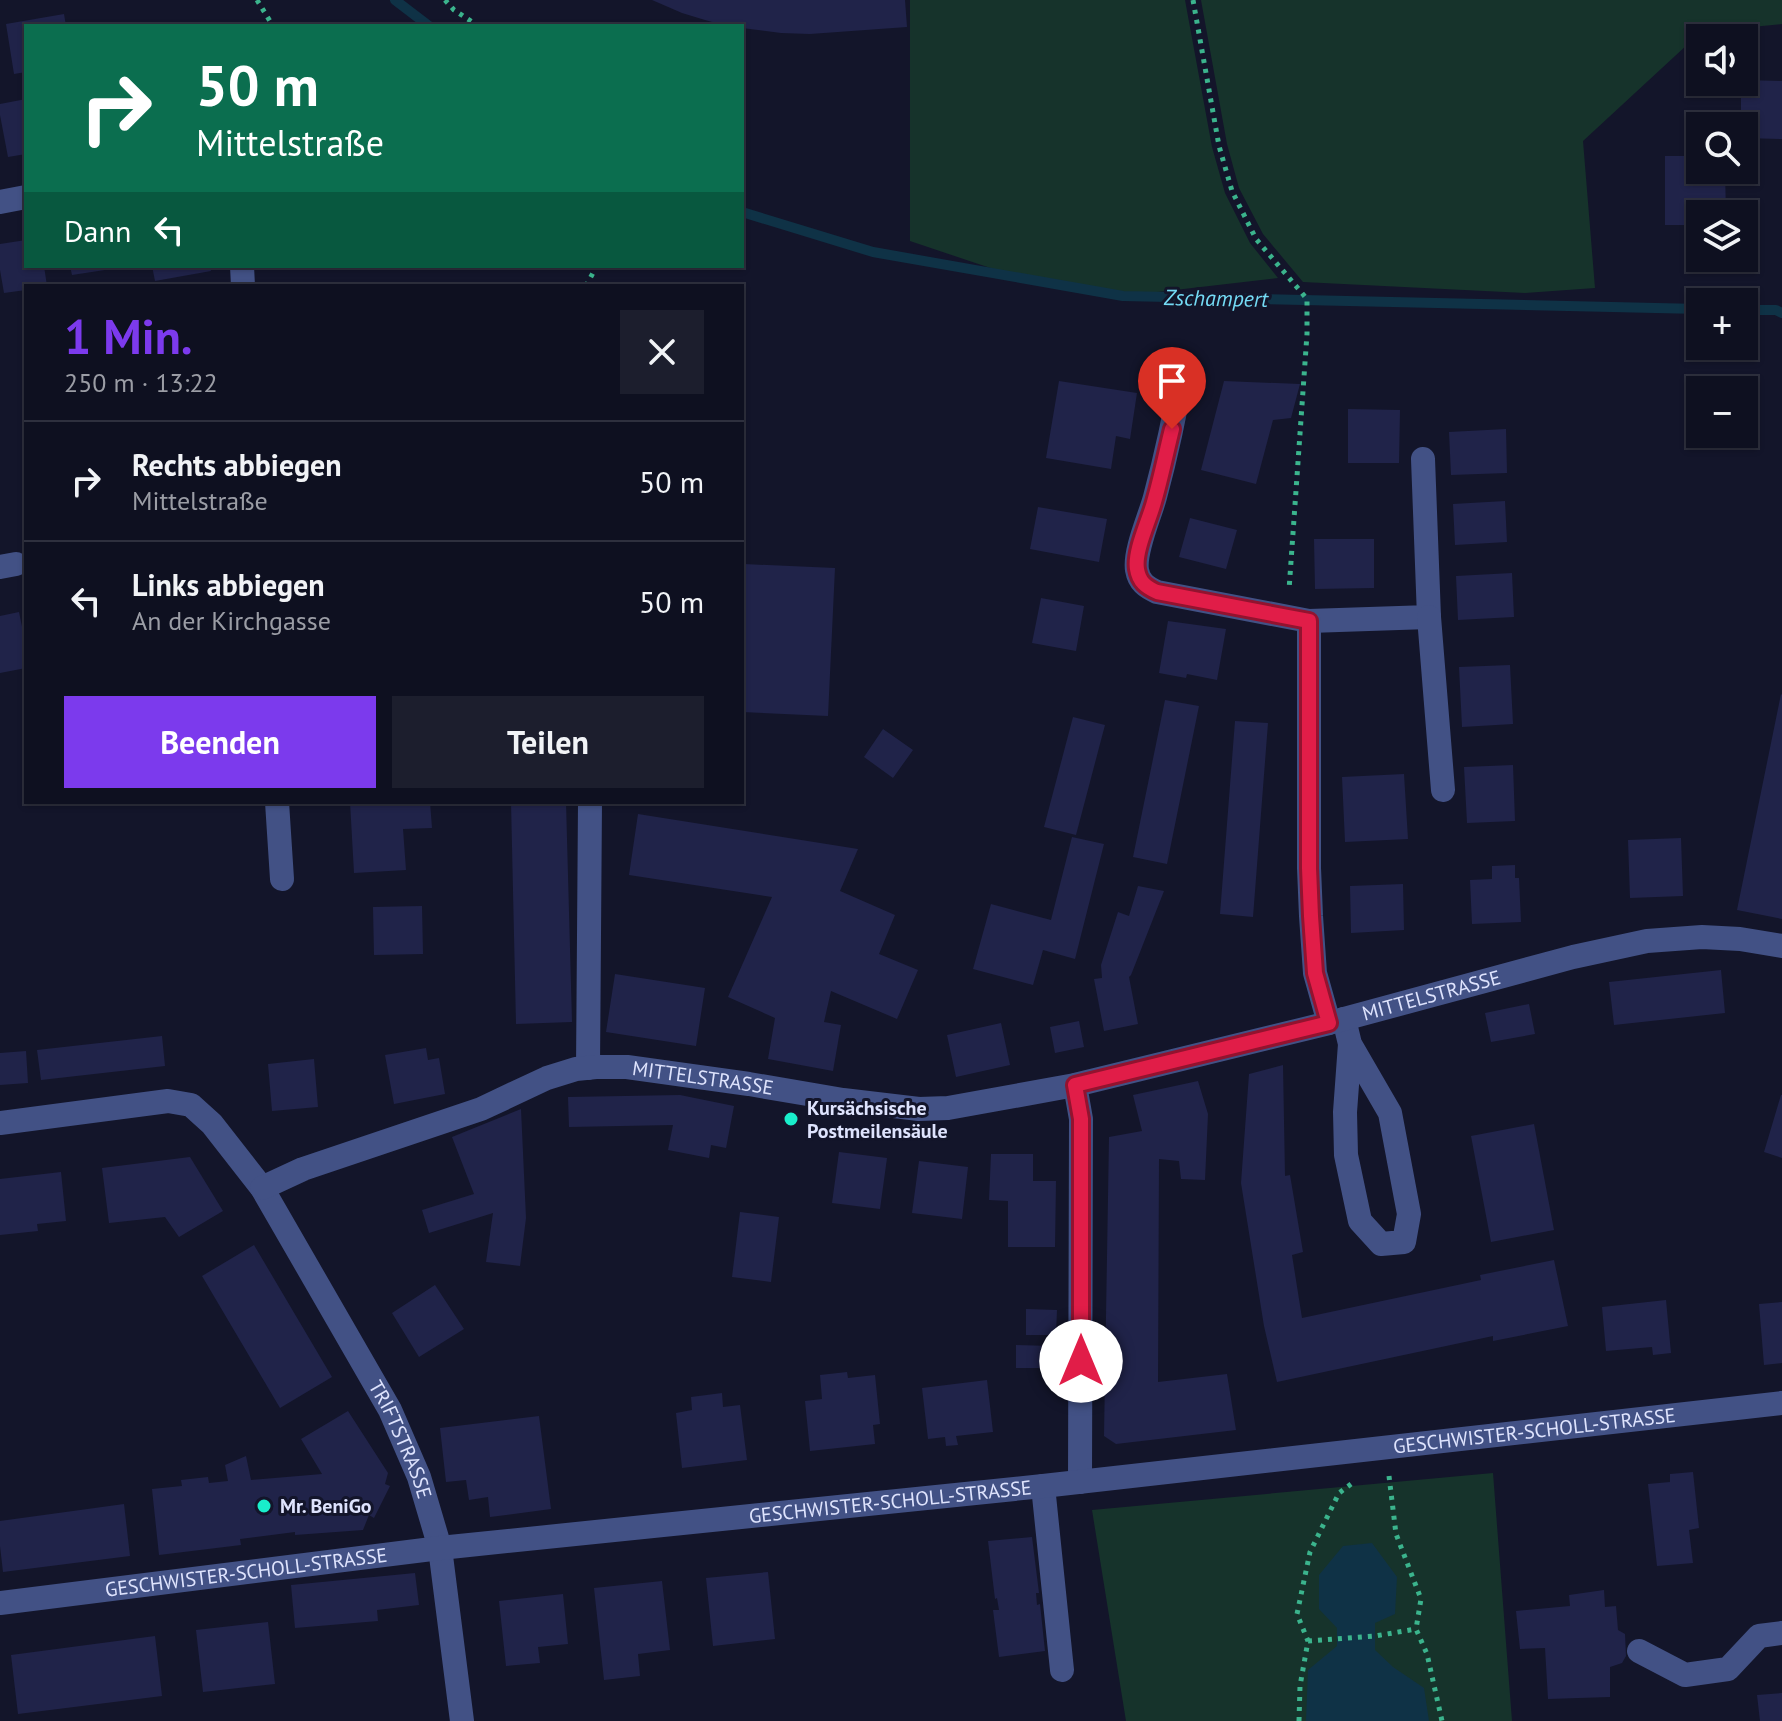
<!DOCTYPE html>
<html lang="de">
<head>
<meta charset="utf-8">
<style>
	:root { --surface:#0e1020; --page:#1c1e2d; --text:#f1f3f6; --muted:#9b9da5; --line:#2e303e; --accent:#7c3aed }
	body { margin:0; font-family:"PT Sans",sans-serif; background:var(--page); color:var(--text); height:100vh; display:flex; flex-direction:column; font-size:30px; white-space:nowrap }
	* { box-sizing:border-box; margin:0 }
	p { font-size:26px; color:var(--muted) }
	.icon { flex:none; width:44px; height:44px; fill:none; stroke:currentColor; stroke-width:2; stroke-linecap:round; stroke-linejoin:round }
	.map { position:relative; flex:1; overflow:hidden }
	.panel { position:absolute; left:24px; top:284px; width:720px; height:520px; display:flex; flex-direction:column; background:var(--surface); border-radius:0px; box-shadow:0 2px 6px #0004,0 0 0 2px var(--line) }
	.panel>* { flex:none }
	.hud { position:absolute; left:24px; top:24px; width:720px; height:244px; border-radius:0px; box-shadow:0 2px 6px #0004,0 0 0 2px var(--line); background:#0b6e4f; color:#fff; overflow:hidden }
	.tools { position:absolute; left:1686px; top:24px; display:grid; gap:16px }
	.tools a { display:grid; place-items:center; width:72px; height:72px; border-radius:0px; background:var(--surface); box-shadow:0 2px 6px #0004,0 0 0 2px var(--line); font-size:40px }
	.pin { position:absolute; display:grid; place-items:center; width:68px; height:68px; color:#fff; margin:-82px -34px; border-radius:50% 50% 50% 0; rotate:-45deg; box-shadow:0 0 8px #0007 }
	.pin .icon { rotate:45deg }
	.me { position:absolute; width:88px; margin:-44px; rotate:0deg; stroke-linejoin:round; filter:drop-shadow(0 0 6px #0008) }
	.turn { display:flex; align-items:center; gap:28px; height:168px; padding:0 40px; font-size:36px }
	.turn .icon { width:104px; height:104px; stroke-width:2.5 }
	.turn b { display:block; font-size:56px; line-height:68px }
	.then { display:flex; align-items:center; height:76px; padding:0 40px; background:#0003; gap:16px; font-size:30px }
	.round { display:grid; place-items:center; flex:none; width:84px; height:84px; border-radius:0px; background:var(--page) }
	.overview { display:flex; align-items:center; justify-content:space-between; height:136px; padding:0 40px }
	h1 { font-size:48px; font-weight:800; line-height:60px; color:var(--accent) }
	.primary-button { display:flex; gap:16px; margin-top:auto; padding:16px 40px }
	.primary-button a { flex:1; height:92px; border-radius:0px; background:var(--accent); color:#fff; font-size:32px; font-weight:800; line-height:92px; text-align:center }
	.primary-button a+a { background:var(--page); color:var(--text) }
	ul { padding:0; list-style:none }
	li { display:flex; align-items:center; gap:24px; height:120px; padding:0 40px; border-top:2px solid var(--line) }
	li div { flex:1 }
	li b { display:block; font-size:30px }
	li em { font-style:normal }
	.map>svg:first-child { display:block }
	.green { fill:#16332b }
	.water { fill:#0f3246 }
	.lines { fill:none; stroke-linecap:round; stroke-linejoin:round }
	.stream { stroke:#0f3246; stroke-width:10 }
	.building { fill:#202349 }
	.path { stroke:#3bb48d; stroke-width:5; stroke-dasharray:4 6; stroke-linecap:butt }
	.minor { stroke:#425185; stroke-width:24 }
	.route-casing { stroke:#92132f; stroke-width:20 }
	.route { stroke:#e11d48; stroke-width:14 }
	.poi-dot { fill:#19eecb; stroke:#13152a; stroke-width:3 }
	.labels { text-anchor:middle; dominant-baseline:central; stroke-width:6; stroke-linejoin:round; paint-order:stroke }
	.street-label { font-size:20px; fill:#dee3fd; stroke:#13152a }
	.poi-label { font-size:20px; font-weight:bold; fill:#dee3fd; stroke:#13152a; text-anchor:start }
	.water-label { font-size:22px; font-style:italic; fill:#74dbf5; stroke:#13152a }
</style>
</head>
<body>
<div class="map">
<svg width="1782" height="1721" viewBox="0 0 1782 1721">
	<rect width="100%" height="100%" fill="#13152a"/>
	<path class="green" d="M910,0H1185L1212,147L1225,193L1250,243L1278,278L1123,296L1023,279L910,241Z
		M1201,0H1782V24L1701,32L1583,141L1595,288L1525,293L1303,282L1263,234L1239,188L1227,144Z
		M1493,1473L1512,1721H1126L1092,1510Z"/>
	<path class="water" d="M1372,1543L1397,1577L1395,1614L1375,1623V1650L1393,1667L1424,1688L1429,1721H1306L1308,1670L1337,1646V1628L1319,1609V1575L1343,1546Z"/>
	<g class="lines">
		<path class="stream" d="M395,0L429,26
			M742,212L873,252L1123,296L1700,309
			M1744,310H1776L1782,313"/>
	</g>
	<path class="building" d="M652,0H905L907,27L810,34L781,33L742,28V26L723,25L705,20L682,13Z
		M64,14L66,26H26V72L14,74L6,24Z
		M1744,80L1782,81V139L1744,138V126H1741V82Z
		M26,99V154L8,157L0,115V104Z
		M1665,156H1700V170H1725L1726,214H1700V225H1665Z
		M26,240V266H44L47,286H26V290L4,293L0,270V244Z
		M70,266H118V268L72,275Z
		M152,266H210L211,271L155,281Z
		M1059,381L1137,393L1130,439L1116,436L1111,469L1046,458Z
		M1224,381L1300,384L1291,418L1273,420L1256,484L1201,470Z
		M1348,409L1400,410L1399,463H1348Z
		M1506,429L1507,473L1451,475L1449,432Z
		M1505,501L1507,542L1455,545L1453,504Z
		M1038,507L1107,519L1099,562L1030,549Z
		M1190,518L1237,530L1226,569L1179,557Z
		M1314,539H1374V588L1315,589Z
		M744,564L835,568L828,716L742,712V607Z
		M1512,573L1514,617L1458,620L1456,576Z
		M1041,598L1084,606L1076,651L1032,643Z
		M19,612L26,646V668L0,673V616Z
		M1168,621L1226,629L1217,680L1187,674L1186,678L1159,673Z
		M1510,665L1513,724L1462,727L1459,667Z
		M1781,694L1782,695V919L1737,910Z
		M1165,700L1199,706L1167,864L1133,857Z
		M1073,717L1105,725L1076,835L1044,827Z
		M1235,721L1268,723L1253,917L1220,914Z
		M883,729L913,750L893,778L864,757Z
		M1513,765L1515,821L1467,823L1464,767Z
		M1404,774L1408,839L1345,842L1342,777Z
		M350,802H430L432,828L403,829L406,870L354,873Z
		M511,802H566L572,1022L516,1024Z
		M638,814L858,849L840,891L895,915L879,954L918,970L897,1019L831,991L824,1022L841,1025L833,1071L768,1059L775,1018L728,997L772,897L629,875Z
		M1072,837L1104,844L1075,959L1043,950L1033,985L973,969L991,904L1051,920Z
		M1681,838L1683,896L1630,898L1628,840Z
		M1515,865V878H1519L1521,922L1472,924L1470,880L1492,879V866Z
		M1403,884L1404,930L1351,933L1350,886Z
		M1138,886L1164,891L1131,975L1129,977L1138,1024L1104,1031L1094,979L1102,978L1101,965L1118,912L1129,916Z
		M422,906L423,954L374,955L373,907Z
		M1721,970L1725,1013L1614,1025L1609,982Z
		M615,974L705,988L696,1046L606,1032Z
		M1529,1004L1535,1034L1491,1042L1485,1013Z
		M1079,1021L1084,1047L1055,1053L1050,1027Z
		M1001,1023L1010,1065L956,1077L947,1035Z
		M162,1036L165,1066L41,1080L37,1050Z
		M426,1048L428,1060L439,1058L445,1094L394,1104L385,1055Z
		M26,1051L28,1083L0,1085V1053Z
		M314,1059L318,1107L272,1111L268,1064Z
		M1283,1065L1285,1176L1290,1175L1303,1252L1292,1255L1302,1318L1481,1280L1480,1275L1554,1260L1568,1326L1493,1341V1336L1277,1382L1264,1326L1241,1183L1249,1074Z
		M1198,1081L1208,1114L1205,1180L1181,1179L1179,1161L1159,1159L1158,1382L1227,1374L1236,1430L1116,1444L1104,1436L1109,1137L1142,1131L1133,1095Z
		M680,1095L734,1106L726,1148L711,1145L709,1158L668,1150L673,1125L569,1127L568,1097Z
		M1781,1095H1782V1158L1764,1152Z
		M521,1109L526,1218L520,1266L486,1262L493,1213L429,1233L422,1210L474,1194L452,1137Z
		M1534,1124L1554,1230L1491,1242L1471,1136Z
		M839,1152L887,1158L880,1209L832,1203Z
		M991,1154H1033V1181H1056L1055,1247H1008V1201L989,1200Z
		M190,1157L223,1211L179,1237L165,1217L109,1223L102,1168Z
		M919,1161L968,1167L962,1219L912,1213Z
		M61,1172L66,1221L37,1224L38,1231L0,1235V1179Z
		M740,1212L779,1217L771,1282L732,1277Z
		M254,1245L332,1377L280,1408L202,1276Z
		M435,1285L464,1329L419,1357L392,1313Z
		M1666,1300L1671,1353L1653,1355L1652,1347L1606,1351L1602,1307Z
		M1782,1302V1363L1764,1365L1759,1304Z
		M1026,1309L1057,1310L1056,1335H1026Z
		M1016,1345L1052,1346L1051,1368H1016Z
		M847,1372L848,1378L875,1375L880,1424L873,1425L875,1444L810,1451L805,1401L822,1399L820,1375Z
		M987,1380L993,1432L956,1436L958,1445L946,1446L945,1437L928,1439L922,1388Z
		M722,1393L723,1407L740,1405L747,1460L682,1468L676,1413L692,1410L691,1397Z
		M348,1411L388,1473L385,1484L390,1486L374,1518L369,1515L363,1530L295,1535V1532L240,1539L241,1545L159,1555L152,1489L182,1486L181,1480L208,1477L209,1483L228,1481L225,1465L246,1456L251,1480L322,1474L301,1439Z
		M539,1416L551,1509L490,1517L488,1497L469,1500L466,1480L446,1482L440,1428Z
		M1693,1472L1699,1528L1689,1530L1693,1563L1657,1566L1648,1484L1670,1482V1474Z
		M124,1504L130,1556L3,1572L0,1546V1521Z
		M1032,1537L1039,1593H1036L1037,1605L1040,1604L1045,1651L999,1657L993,1610H999L997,1598L995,1599L988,1541Z
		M768,1572L775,1639L713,1646L706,1578Z
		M415,1573L419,1605L377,1610L378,1621L295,1628L291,1585Z
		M662,1581L670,1650L638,1654L640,1676L604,1680L594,1588Z
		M1604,1590L1605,1607L1616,1606L1618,1630L1625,1634L1626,1656L1622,1663L1610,1667V1697L1548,1699L1545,1648L1520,1649L1516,1611L1570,1606L1569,1595Z
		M563,1594L568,1644L538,1647L540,1663L506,1666L499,1601Z
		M268,1622L275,1684L203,1692L196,1630Z
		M155,1636L162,1696L18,1714L11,1655Z
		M1782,1693V1721H1760L1757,1695Z"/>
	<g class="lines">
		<path class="path" d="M257,0L273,26
			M445,0L454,10L477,25
			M1193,0L1219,146L1232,191L1256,239L1307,299V334L1289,590
			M586,286L594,271L593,266
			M1389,1476L1396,1534L1421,1599L1416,1629L1427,1654L1442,1721
			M1308,1641L1375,1636L1416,1629
			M1299,1721L1300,1686L1308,1641L1297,1614L1310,1552L1339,1493L1355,1481"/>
		<g class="minor">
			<path d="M0,202L26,197"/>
			<path d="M242,266L243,286"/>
			<path d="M1182,373C1175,415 1166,456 1155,497C1150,516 1134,551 1137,570C1139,582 1146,587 1157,592L1309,621L1429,617L1423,459"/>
			<path d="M0,567L16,564"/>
			<path d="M1429,617L1443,790"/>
			<path d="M1309,621V868L1311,916L1315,973L1329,1023"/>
			<path d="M277,802L282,879"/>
			<path d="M1344,1019L1350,1044L1345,1112L1346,1155L1360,1221L1381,1244L1404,1242L1409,1214L1390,1113L1350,1044"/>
			<path d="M588,1068L590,802"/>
			<path d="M1075,1085L1081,1119L1080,1482"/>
			<path id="s1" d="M0,1123L168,1101L191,1105L212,1124L262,1188L390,1410L419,1477L440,1548L462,1721"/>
			<path id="s2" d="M262,1188L303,1169L481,1109L547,1078L576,1069L596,1067H627L749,1084L843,1100L919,1109L948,1108L1075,1085L1329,1023L1573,957L1647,941L1702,937L1740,939L1782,946"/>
			<path d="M1043,1486L1062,1670"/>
			<path id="s3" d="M0,1603L440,1548L1043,1486L1782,1403"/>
			<path d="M1639,1651L1685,1675L1728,1669L1759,1636L1782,1633"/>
		</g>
	</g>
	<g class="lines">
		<g class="route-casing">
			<path id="route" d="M1081,1361V1119L1075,1085L1329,1023L1315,973L1311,916L1309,868V621L1157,592C1146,587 1139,582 1137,569C1134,551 1149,521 1154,502C1161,478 1166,453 1172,429"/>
		</g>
		<use href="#route" class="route"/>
	</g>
	<g class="poi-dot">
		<circle cx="791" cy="1119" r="8"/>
		<circle cx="264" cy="1506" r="8"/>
	</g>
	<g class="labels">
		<g class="street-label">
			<text stroke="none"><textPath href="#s2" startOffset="1208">MITTELSTRASSE</textPath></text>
			<text stroke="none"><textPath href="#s2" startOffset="464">MITTELSTRASSE</textPath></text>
			<text stroke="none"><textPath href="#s3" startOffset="1544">GESCHWISTER-SCHOLL-STRASSE</textPath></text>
			<text stroke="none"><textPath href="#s1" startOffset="590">TRIFTSTRASSE</textPath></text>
			<text stroke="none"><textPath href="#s3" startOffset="896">GESCHWISTER-SCHOLL-STRASSE</textPath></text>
			<text stroke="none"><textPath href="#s3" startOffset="248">GESCHWISTER-SCHOLL-STRASSE</textPath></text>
		</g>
		<g class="poi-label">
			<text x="807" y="1108">Kursächsische<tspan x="807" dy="23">Postmeilensäule</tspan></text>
			<text x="280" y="1506">Mr. BeniGo</text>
		</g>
		<g class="water-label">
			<text transform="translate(1216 298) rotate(1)">Zschampert</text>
		</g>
	</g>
</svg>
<div class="tools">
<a><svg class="icon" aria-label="sound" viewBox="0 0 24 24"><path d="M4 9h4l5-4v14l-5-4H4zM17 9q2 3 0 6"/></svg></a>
<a><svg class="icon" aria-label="search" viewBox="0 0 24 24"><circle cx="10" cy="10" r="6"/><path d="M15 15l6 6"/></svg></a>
<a><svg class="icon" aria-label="layers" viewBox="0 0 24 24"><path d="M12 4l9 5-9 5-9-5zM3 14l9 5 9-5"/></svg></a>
<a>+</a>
<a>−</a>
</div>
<div class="pin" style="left:1172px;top:429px;background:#d93025"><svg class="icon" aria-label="arrive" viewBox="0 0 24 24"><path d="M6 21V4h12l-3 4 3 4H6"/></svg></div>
<svg class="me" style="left:1081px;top:1361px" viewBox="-20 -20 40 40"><circle r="19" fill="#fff"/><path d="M0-13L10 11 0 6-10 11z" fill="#e11d48"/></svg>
<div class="hud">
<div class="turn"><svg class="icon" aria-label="right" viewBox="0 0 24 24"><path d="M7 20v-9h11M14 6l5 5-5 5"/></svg><div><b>50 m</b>Mittelstraße</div></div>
<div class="then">Dann<svg class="icon" aria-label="left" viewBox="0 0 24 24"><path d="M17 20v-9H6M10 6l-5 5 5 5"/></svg></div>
</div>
<section class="panel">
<div class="overview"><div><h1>1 Min.</h1><p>250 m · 13:22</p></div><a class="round"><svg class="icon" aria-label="close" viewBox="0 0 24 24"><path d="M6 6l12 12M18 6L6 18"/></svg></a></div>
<ul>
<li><svg class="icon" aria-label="right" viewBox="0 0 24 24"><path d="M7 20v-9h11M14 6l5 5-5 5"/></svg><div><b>Rechts abbiegen</b><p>Mittelstraße</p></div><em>50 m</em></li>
<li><svg class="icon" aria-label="left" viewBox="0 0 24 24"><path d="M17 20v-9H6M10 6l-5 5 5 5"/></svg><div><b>Links abbiegen</b><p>An der Kirchgasse</p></div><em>50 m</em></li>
</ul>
<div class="primary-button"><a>Beenden</a><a>Teilen</a></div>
</section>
</div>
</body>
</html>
